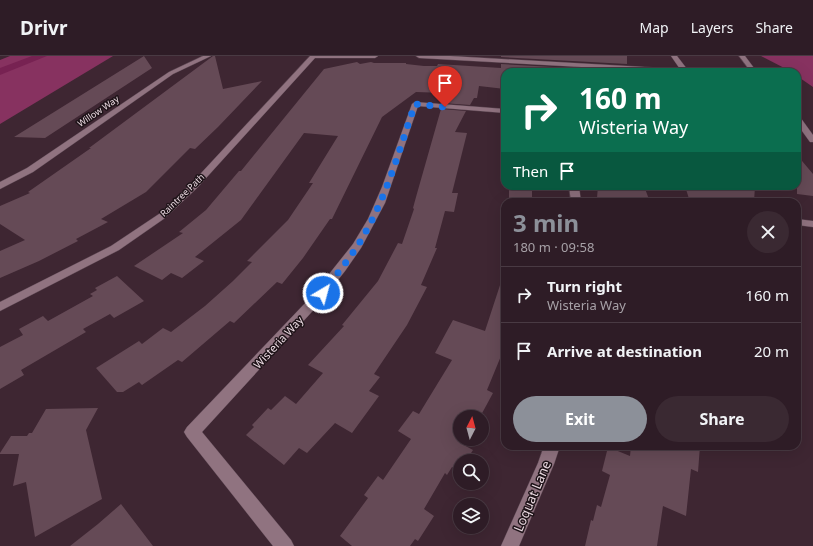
<!DOCTYPE html>
<html lang="en">
<head>
<meta charset="utf-8">
<style>
	:root { --surface:#2e1c26; --page:#3a2932; --text:#f1f3f6; --muted:#a7a1a7; --line:#493a43; --accent:#8c9099 }
	body { margin:0; font-family:"Noto Sans",sans-serif; background:var(--page); color:var(--text); height:100vh; display:flex; flex-direction:column; font-size:15px; white-space:nowrap }
	* { box-sizing:border-box; margin:0 }
	p { font-size:13px; color:var(--muted) }
	.icon { flex:none; width:22px; height:22px; fill:none; stroke:currentColor; stroke-width:2; stroke-linecap:round; stroke-linejoin:round }
	.map { position:relative; flex:1; overflow:hidden }
	.side { position:absolute; left:501px; top:142px; width:300px; height:252px; display:flex; flex-direction:column; background:var(--surface); border-radius:12px; box-shadow:0 4px 16px #0002,0 0 0 1px var(--line) }
	.side>* { flex:none }
	.top-card { position:absolute; left:501px; top:12px; width:300px; height:122px; border-radius:12px; box-shadow:0 4px 16px #0002,0 0 0 1px var(--line); background:#0b6e4f; color:#fff; overflow:hidden }
	.needle { width:26px; rotate:6deg }
	.controls { position:absolute; left:453px; top:354px; display:grid; gap:8px }
	.controls a { display:grid; place-items:center; width:36px; height:36px; border-radius:50%; background:var(--surface); box-shadow:0 4px 16px #0002,0 0 0 1px var(--line); font-size:20px }
	.pin { position:absolute; display:grid; place-items:center; width:34px; height:34px; color:#fff; margin:-41px -17px; border-radius:50% 50% 50% 0; rotate:-45deg; box-shadow:0 0 4px #0007 }
	.pin .icon { rotate:45deg }
	.me { position:absolute; width:44px; margin:-22px; rotate:37deg; stroke-linejoin:round; filter:drop-shadow(0 0 3px #0008) }
	.turn { display:flex; align-items:center; gap:14px; height:84px; padding:0 12px; font-size:18px }
	.turn .icon { width:52px; height:52px; stroke-width:2.5 }
	.turn b { display:block; font-size:28px; line-height:34px }
	.then { display:flex; align-items:center; height:38px; padding:0 12px; background:#0003; gap:8px; font-size:15px }
	.round { display:grid; place-items:center; flex:none; width:42px; height:42px; border-radius:21px; background:var(--page) }
	.headline { display:flex; align-items:center; justify-content:space-between; height:68px; padding:0 12px }
	h1 { font-size:24px; font-weight:700; line-height:30px; color:var(--accent) }
	.button { display:flex; gap:8px; margin-top:auto; padding:8px 12px }
	.button a { flex:1; height:46px; border-radius:24px; background:var(--accent); color:#fff; font-size:16px; font-weight:700; line-height:46px; text-align:center }
	.button a+a { background:var(--page); color:var(--text) }
	ul { padding:0; list-style:none }
	li { display:flex; align-items:center; gap:12px; height:56px; padding:0 12px; border-top:1px solid var(--line) }
	li div { flex:1 }
	li b { display:block; font-size:15px }
	li em { font-style:normal }
	header { display:flex; align-items:center; gap:24px; box-sizing:border-box; height:56px; padding:0 20px; background:var(--surface); border-bottom:1px solid var(--line) }
	header strong { font-size:19px }
	nav { display:flex; gap:22px; margin-inline-start:auto; font-size:14px }
	.map>svg:first-child { display:block }
	.forest { fill:#873260 }
	.water { fill:#772252 }
	.building { fill:#654a56 }
	.lines { fill:none; stroke-linecap:round; stroke-linejoin:round }
	.minor-casing { stroke:#58434e; stroke-width:1 }
	.minor { fill:#907380; fill-rule:evenodd }
	.route { stroke:#1a73e8; stroke-width:7; stroke-dasharray:0 12.6 }
	.labels { text-anchor:middle; dominant-baseline:central; stroke-width:3; stroke-linejoin:round; paint-order:stroke }
	.far-street-label { font-size:9px; fill:#ecdbe3; stroke:#1e1318 }
	.street-label { font-size:11px; fill:#ecdbe3; stroke:#1e1318 }
	.near-street-label { font-size:13px; fill:#ecdbe3; stroke:#1e1318 }
</style>
</head>
<body>
<header>
<strong>Drivr</strong>
<nav><a>Map</a><a>Layers</a><a>Share</a></nav>
</header>
<div class="map">
<svg width="813" height="490" viewBox="0 0 813 490">
	<rect width="100%" height="100%" fill="#3e2632"/>
	<path class="forest" d="M10,0H113L0,68V4Z
		M761,0H813V31L797,20V16H792Z"/>
	<path class="water" d="M32,0H47L0,19V12Z"/>
	<path class="building" d="M144,0L152,12L45,82L14,81Z
		M213,0H215L223,33L262,25L218,71L195,93L190,92L146,136L101,163L108,166L76,183L78,185L39,205L0,222V195L25,184L0,168V150L30,137L28,136L91,92H89Z
		M501,0H627V8L501,1Z
		M357,6L360,8L371,6L374,7H406V8L424,10H437L438,8L501,12V8L626,15L505,16V33L479,30L477,42H474L470,49L442,47L445,37L416,36L382,61L332,163H330L303,202L282,228L277,226L234,267L230,265L182,306L178,304L142,329L139,326L123,336H117L96,312L139,285L142,288L163,272L171,276L205,250L233,225L252,206L247,205L288,164L313,127H309L338,80L304,77L241,164L195,201L204,205L182,222L171,217L162,224L134,210L183,177L179,176L206,154L239,115H241L324,13Z
		M441,53L466,55L455,76L467,77L452,137H458L454,156L445,155L435,192H437L421,229L427,231L407,269L374,318L380,321L369,335L379,340L352,377L335,367L307,397L299,392L284,409L246,379L254,371L252,369L268,352L271,354L285,340L296,348L323,317L308,309L344,270L342,269L378,225L398,187L402,188L414,153L413,152L416,141Z
		M797,99L813,118V140L797,138Z
		M509,130H532V146H509Z
		M598,130H644L650,146L597,142Z
		M685,130H755L754,146H690Z
		M117,220L144,245L114,262L110,258L83,273L86,276L21,314L24,319L0,333V291L23,279L19,273L43,260L48,265L93,240L90,238L97,234L95,232Z
		M502,223L505,224V302L501,300L487,334L493,337L480,361H460V387L473,394L466,405H460V415L452,411L447,419L445,417L424,453L434,460L418,485L415,483L410,490H352L340,480L368,442L364,439L378,420L383,424L411,383L398,375L413,355L419,358L452,304L435,297L453,264L485,275Z
		M98,352L86,374L102,443L35,481L26,426L13,430L19,398H0V397L11,380H27L29,377H32L46,353Z
		M631,390H700L698,416L691,413L686,460L663,450L657,490H585L591,464L593,465L597,449L601,451L610,419L602,415L608,391L630,400Z
		M121,448L153,490H70L98,468Z"/>
	<g class="lines">
		<g class="minor-casing">
			<path id="minor" d="M203,0H211L173,18L33,116L0,133V126L27,112L169,16Z
				M310,0H378L375,2H315L197,132L165,162L119,194L0,255V246L111,190L159,158L191,128Z
				M416,0H450L680,13L671,0H677L687,13L706,14L709,16H673L419,2Z
				M739,0H745L757,16H751Z
				M415,46L505,53V57L418,50L385,147L361,192L345,215L319,248L202,376L291,484L294,490H273L187,381L184,376L187,371L310,242L353,188L368,163L382,131L412,48Z
				M797,61H800L813,79V86H810L797,68Z
				M569,130H579L581,146H571Z
				M797,163L813,165V171L797,169Z
				M544,390H560L554,408L519,490H501L538,407Z"/>
		</g>
		<use href="#minor" class="minor"/>
	</g>
	<g class="lines">
		<path class="route" d="M323,237C337,217 354,198 365,177C388,137 400,91 415,48L445,51"/>
	</g>
	<g class="labels">
		<g class="far-street-label">
			<text transform="translate(98 55) rotate(-34)">Willow Way</text>
			<text transform="translate(182 139) rotate(-44)">Raintree Path</text>
		</g>
		<g class="street-label">
			<text transform="translate(278 286) rotate(-47)">Wisteria Way</text>
		</g>
		<g class="near-street-label">
			<text transform="translate(532 440) rotate(-67)">Loquat Lane</text>
		</g>
	</g>
</svg>
<div class="controls">
<a><svg class="needle" viewBox="-14 -14 28 28"><path d="M0-13l5 13h-10z" fill="#e53935"/><path d="M0 13l5-13h-10z" fill="#a7a1a7"/></svg></a>
<a><svg class="icon" aria-label="search" viewBox="0 0 24 24"><circle cx="10" cy="10" r="6"/><path d="M15 15l6 6"/></svg></a>
<a><svg class="icon" aria-label="layers" viewBox="0 0 24 24"><path d="M12 4l9 5-9 5-9-5zM3 14l9 5 9-5"/></svg></a>
</div>
<div class="pin" style="left:445px;top:51px;background:#d93025"><svg class="icon" aria-label="arrive" viewBox="0 0 24 24"><path d="M6 21V4h12l-3 4 3 4H6"/></svg></div>
<svg class="me" style="left:323px;top:237px" viewBox="-20 -20 40 40"><circle r="17" fill="#1a73e8" stroke="#fff" stroke-width="3"/><path d="M0-11L8 9 0 5-8 9z" fill="#fff"/></svg>
<div class="top-card">
<div class="turn"><svg class="icon" aria-label="right" viewBox="0 0 24 24"><path d="M7 20v-9h11M14 6l5 5-5 5"/></svg><div><b>160 m</b>Wisteria Way</div></div>
<div class="then">Then<svg class="icon" aria-label="arrive" viewBox="0 0 24 24"><path d="M6 21V4h12l-3 4 3 4H6"/></svg></div>
</div>
<section class="side">
<div class="headline"><div><h1>3 min</h1><p>180 m · 09:58</p></div><a class="round"><svg class="icon" aria-label="close" viewBox="0 0 24 24"><path d="M6 6l12 12M18 6L6 18"/></svg></a></div>
<ul>
<li><svg class="icon" aria-label="right" viewBox="0 0 24 24"><path d="M7 20v-9h11M14 6l5 5-5 5"/></svg><div><b>Turn right</b><p>Wisteria Way</p></div><em>160 m</em></li>
<li><svg class="icon" aria-label="arrive" viewBox="0 0 24 24"><path d="M6 21V4h12l-3 4 3 4H6"/></svg><div><b>Arrive at destination</b></div><em>20 m</em></li>
</ul>
<div class="button"><a>Exit</a><a>Share</a></div>
</section>
</div>
</body>
</html>
